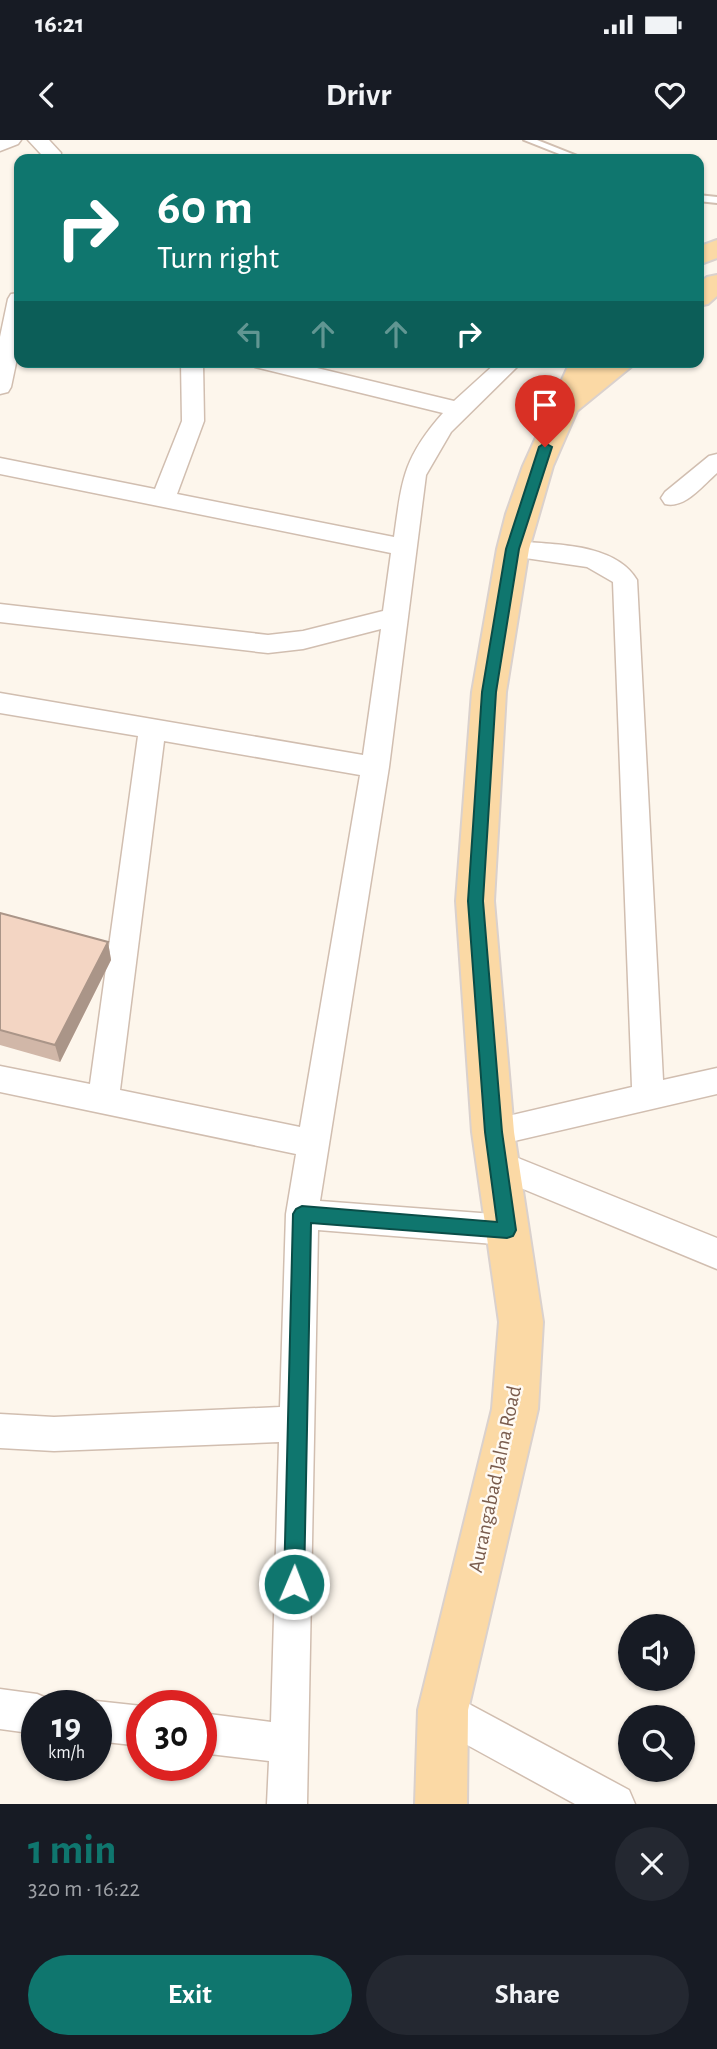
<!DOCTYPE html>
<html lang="en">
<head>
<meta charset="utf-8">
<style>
	:root { --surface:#171b24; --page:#242831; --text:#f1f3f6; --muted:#9ea1a6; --accent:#0f766e }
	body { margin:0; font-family:"Alegreya Sans",sans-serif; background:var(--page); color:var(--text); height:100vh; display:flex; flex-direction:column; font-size:26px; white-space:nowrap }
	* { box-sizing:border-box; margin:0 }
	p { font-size:23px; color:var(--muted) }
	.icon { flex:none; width:38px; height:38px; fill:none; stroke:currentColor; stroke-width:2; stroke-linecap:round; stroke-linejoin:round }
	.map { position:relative; height:1664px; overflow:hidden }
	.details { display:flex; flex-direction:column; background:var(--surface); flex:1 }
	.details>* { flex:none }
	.guide { position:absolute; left:14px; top:14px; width:690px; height:214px; border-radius:14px; box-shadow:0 2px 5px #0004; background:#0f766e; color:#fff; overflow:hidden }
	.fabs { position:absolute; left:618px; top:1474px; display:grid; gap:14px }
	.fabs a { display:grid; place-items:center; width:77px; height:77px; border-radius:50%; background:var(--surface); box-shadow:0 2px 5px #0004; font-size:35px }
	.speed { position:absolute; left:21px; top:1550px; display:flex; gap:14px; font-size:35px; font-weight:700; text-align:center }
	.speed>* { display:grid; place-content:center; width:91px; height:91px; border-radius:50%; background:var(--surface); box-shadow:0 2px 5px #0004; line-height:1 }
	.speed small { font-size:18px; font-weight:400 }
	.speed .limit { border:10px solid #d22; background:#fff; color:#111 }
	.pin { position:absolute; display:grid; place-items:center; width:60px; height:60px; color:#fff; margin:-72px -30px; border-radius:50% 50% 50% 0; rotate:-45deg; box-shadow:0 0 7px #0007 }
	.pin .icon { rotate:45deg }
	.me { position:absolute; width:77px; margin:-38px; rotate:1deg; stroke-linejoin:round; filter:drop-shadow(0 0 5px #0008) }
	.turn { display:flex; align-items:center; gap:24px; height:147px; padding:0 28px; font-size:32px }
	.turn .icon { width:91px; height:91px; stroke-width:2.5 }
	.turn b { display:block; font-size:49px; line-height:60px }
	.lanes { display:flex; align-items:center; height:66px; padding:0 28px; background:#0003; justify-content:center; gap:35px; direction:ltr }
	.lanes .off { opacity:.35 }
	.round { display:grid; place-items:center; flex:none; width:74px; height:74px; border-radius:37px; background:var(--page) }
	.head { display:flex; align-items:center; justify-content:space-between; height:119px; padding:0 28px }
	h1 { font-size:42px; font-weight:700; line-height:52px; color:var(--accent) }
	.primary-button { display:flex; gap:14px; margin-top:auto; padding:14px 28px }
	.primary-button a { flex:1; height:80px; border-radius:42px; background:var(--accent); color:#fff; font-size:28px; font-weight:700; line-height:80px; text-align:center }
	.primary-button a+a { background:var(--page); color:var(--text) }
	.status { display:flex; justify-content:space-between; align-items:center; height:49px; padding:0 35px; background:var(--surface); direction:ltr }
	.status svg { height:19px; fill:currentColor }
	header { display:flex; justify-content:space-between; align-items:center; height:91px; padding:0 28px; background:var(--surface); font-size:32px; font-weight:700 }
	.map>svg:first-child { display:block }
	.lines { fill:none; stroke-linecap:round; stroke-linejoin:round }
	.service-casing { stroke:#d1beb0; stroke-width:4 }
	.minor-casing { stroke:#d1beb0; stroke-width:3 }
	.primary-casing { stroke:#dad1cd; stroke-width:4 }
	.service { fill:#fff; fill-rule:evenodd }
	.minor { fill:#fff; fill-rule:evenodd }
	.primary { fill:#fbd9a5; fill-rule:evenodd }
	.wall { fill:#d1b7a8 }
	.shaded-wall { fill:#aa9588 }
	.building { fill:#f3d5c3; stroke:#aa9588; stroke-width:2 }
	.route { fill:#0f766e; stroke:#0a4d48; stroke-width:2 }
	.labels { text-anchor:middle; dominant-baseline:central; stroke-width:5; stroke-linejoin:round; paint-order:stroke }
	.street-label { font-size:21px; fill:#7a5c4d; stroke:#fffaf3 }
</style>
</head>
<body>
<div class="status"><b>16:21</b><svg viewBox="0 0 49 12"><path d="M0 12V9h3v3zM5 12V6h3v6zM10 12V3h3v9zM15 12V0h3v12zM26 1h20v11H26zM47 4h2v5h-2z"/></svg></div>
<header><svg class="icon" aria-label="back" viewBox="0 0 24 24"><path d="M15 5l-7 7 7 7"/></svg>Drivr<svg class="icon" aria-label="heart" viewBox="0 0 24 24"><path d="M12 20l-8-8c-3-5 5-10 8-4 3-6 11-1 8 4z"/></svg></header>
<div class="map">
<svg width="717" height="1664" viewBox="0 0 717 1664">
	<rect width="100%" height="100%" fill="#fdf6ec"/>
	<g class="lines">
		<g class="service-casing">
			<path id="service" d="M524,0H537L585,19H572Z
				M698,55L717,57V63L698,61Z"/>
		</g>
		<g class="minor-casing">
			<path id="minor" d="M0,0H21L18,4L0,11Z
				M28,0H49L61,13L60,19H40L41,14Z
				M19,153V209L11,247L8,252L0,254V197L8,159L11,154Z
				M181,222H203L204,281L177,354L394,397C402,340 403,318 443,273L255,227L252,222H292L454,261L497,222H522L451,292L426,335L389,627L320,1061L507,1075L519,1079L523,1090L519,1101L507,1105L318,1090L307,1664H267L269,1621L201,1613V1573L271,1582L279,1302L54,1311L0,1308V1274L54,1277L280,1267L286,1074L296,1014L0,952V926L90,944L138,596L0,573V553L363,615L381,489L303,509L268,513L0,482V464L268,495L303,491L383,471L391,413L0,334V318L155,349L182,281ZM164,601L360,635L300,987L120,950Z
				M717,314V333C702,346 685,369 665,364L661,358L665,352L709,316Z
				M513,401C552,405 615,402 637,440L663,940L717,928V954L493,1006L482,1002L477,992L482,982L632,947L613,442L587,427L504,415L501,409L504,403Z
				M498,1010L717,1098V1129L487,1034L482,1024L487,1014Z
				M0,1549L37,1554L51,1560L53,1566H37V1594L0,1589Z
				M443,1550L629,1650L635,1664H575L429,1584L423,1570L429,1556Z
				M96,1561L142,1566V1606L96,1601V1566H84Z"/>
		</g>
		<g class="primary-casing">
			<path id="primary" d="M717,100V118L698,125V107Z
				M717,135V156L708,164L698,166V144L707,137Z
				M570,222H598L595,229L604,222H637L577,271L553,326L529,409L506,552L494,761L514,992L543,1182L538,1269L468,1570L467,1664H415L418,1570L492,1269L499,1182L472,992L456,761L472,552L497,409L506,374L523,326Z"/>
		</g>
		<use href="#service" class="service"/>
		<use href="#minor" class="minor"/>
		<use href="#primary" class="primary"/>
	</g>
	<path class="wall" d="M0,773L108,802L111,820L60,922L0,905Z"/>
	<path class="shaded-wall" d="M108,802L111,820L60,922L55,905Z"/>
	<path class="building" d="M0,773L108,802L55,905L0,890Z"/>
	<path class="route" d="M545,303L552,307L519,409L496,552L483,761L502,992L516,1090L513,1096L507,1098L311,1083L304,1444L301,1451L294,1454L287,1451L284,1444L293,1074L296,1069L302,1066L497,1082L485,992L468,761L482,552L506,409L539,307Z"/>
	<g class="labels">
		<g class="street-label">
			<text transform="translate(495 1339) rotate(-78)">Aurangabad Jalna Road</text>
		</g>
	</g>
</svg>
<div class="fabs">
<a><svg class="icon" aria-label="sound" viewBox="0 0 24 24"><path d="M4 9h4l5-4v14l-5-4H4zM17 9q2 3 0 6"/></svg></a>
<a><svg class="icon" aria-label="search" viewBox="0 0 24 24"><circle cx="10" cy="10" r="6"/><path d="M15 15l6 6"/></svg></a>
</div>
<div class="speed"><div>19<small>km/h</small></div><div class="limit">30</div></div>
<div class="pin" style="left:545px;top:307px;background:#d93025"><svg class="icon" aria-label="arrive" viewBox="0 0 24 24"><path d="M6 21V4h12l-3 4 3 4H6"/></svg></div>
<svg class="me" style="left:294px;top:1444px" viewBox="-20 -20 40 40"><circle r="17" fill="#0f766e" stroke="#fff" stroke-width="3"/><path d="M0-11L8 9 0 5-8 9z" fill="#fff"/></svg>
<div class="guide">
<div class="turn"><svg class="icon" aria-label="right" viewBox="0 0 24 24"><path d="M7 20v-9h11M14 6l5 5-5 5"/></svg><div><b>60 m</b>Turn right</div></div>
<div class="lanes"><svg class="icon off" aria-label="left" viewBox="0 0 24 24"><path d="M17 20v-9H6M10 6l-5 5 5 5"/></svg><svg class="icon off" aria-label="ahead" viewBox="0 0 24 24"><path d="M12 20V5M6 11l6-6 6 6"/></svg><svg class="icon off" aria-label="ahead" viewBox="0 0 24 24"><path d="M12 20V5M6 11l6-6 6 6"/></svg><svg class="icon" aria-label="right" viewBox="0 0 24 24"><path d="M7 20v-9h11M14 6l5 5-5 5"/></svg></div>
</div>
</div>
<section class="details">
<div class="head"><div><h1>1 min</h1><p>320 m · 16:22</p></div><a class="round"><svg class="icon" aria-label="close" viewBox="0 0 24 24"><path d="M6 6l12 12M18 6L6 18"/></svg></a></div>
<div class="primary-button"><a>Exit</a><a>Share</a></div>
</section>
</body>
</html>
